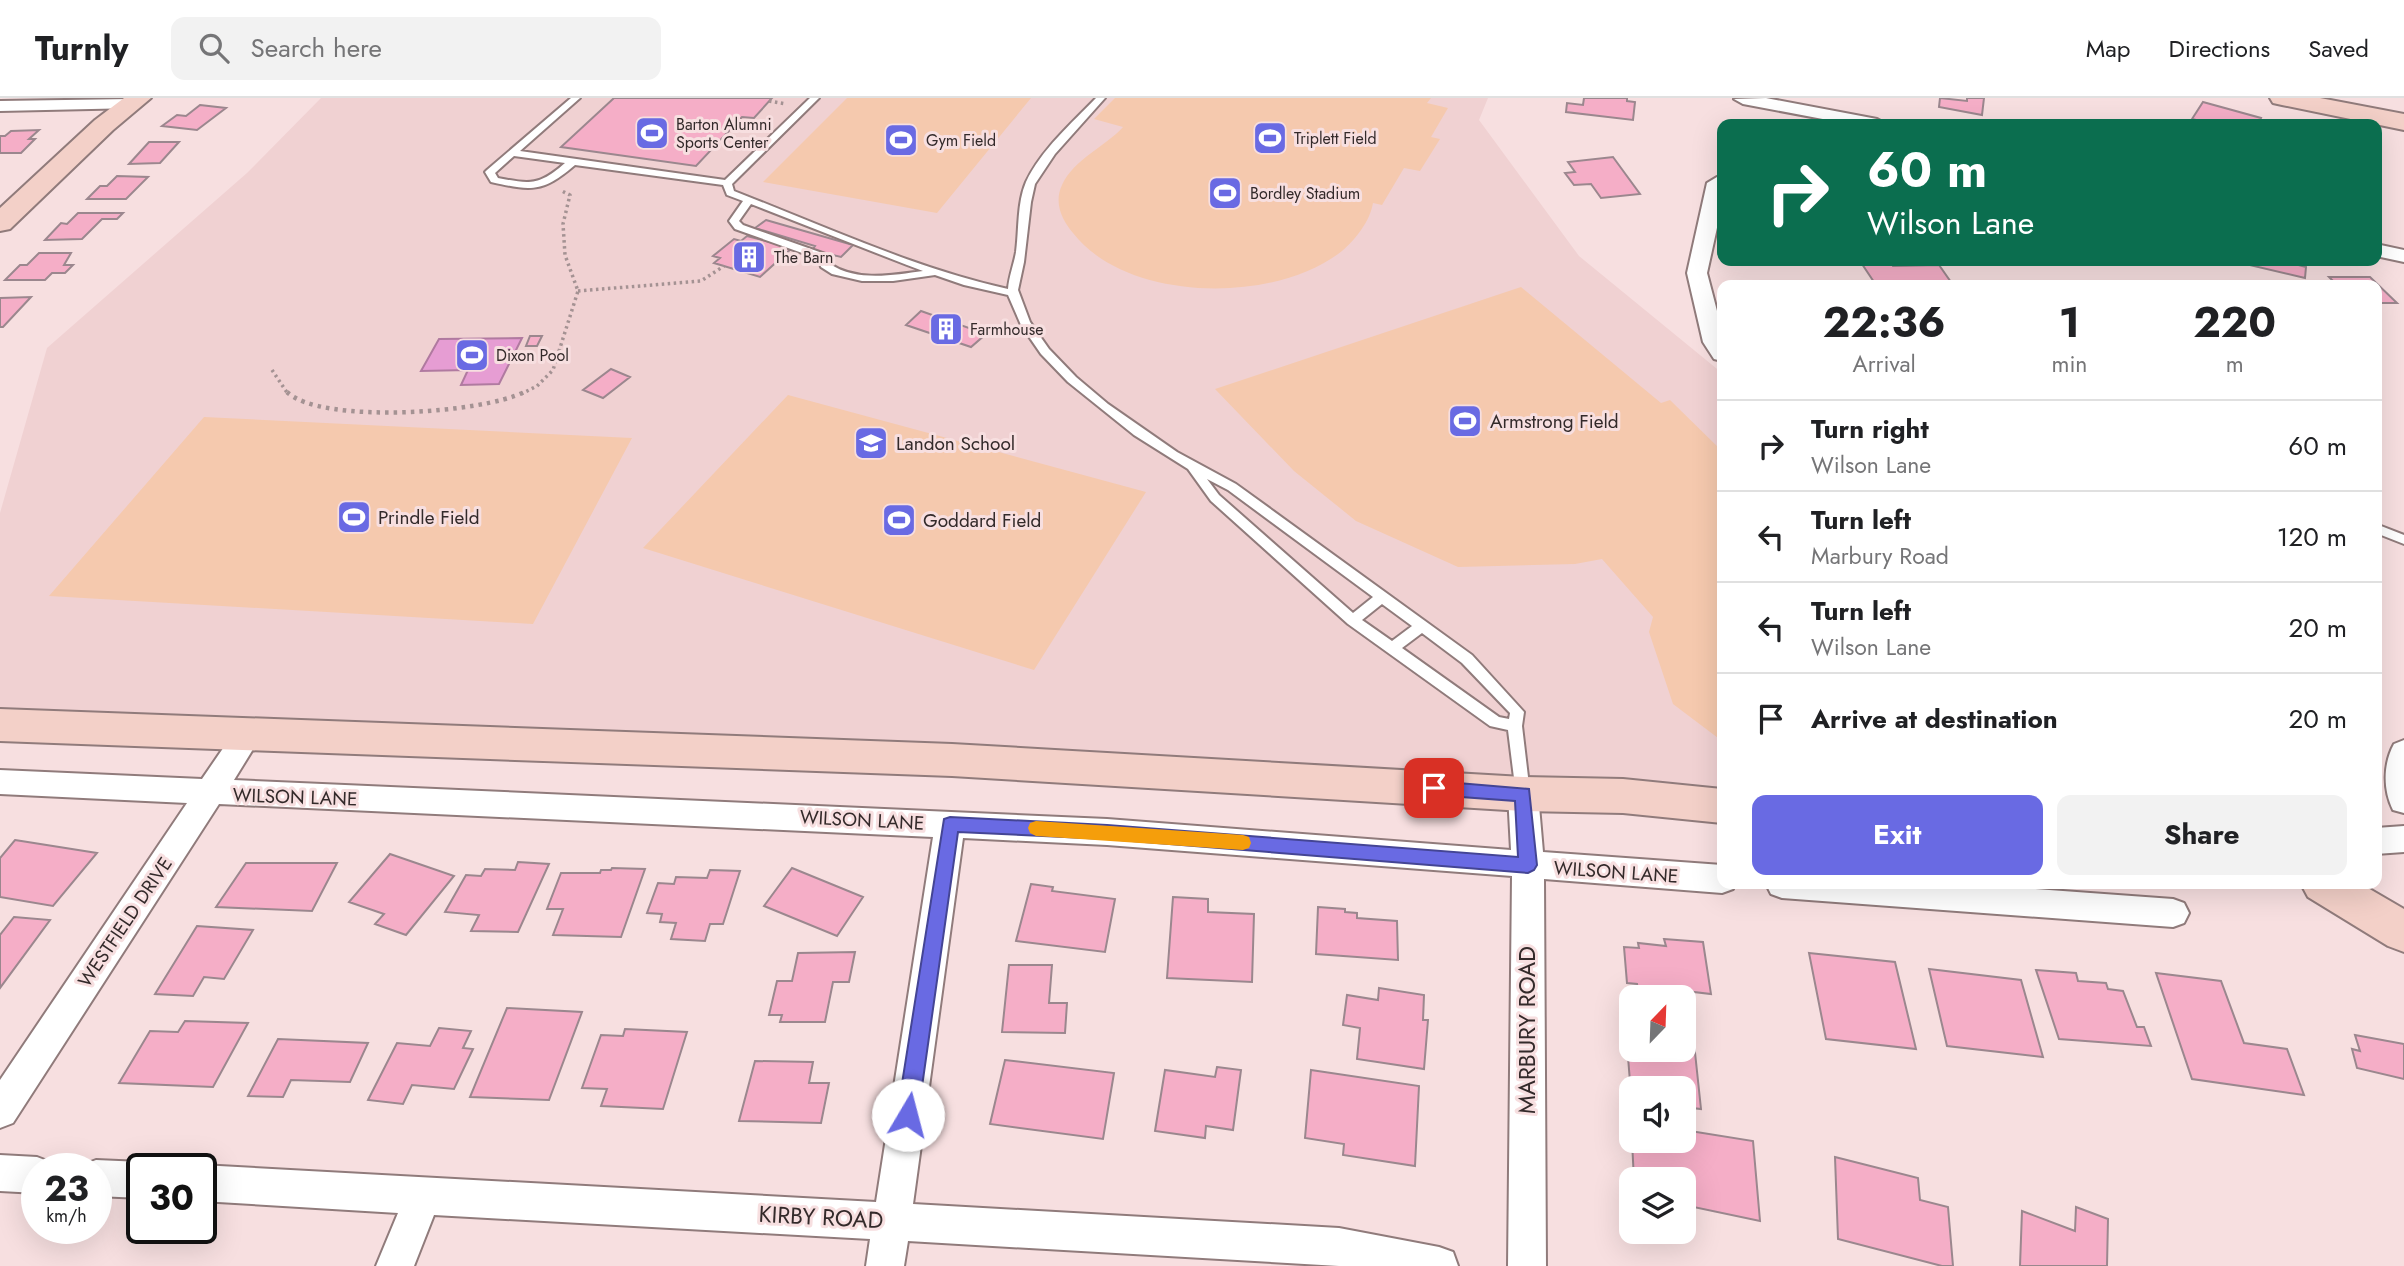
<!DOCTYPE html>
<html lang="en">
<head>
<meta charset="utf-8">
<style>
	:root { --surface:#fff; --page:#f2f2f2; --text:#202124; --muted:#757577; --line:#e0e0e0; --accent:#696ae3 }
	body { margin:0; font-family:Jost,sans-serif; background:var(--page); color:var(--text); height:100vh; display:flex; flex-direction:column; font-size:26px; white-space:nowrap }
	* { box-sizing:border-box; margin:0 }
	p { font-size:23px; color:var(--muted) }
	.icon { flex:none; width:38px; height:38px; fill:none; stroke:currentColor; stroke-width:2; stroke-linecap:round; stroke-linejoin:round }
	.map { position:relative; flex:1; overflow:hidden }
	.details { position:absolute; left:1717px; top:182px; width:665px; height:609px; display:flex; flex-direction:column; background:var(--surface); border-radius:14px; box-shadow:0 7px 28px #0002 }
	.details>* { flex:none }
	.guide { position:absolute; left:1717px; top:21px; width:665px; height:147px; border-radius:14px; box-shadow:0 7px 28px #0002; background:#0b6e4f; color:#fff; overflow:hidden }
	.needle { width:46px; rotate:23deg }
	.fabs { position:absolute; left:1619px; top:887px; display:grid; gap:14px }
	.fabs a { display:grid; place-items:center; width:77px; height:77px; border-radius:14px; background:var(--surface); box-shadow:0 7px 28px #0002; font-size:35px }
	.speed { position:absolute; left:21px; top:1055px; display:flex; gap:14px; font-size:35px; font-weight:700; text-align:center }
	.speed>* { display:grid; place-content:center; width:91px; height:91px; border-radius:50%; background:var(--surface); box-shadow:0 7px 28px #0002; line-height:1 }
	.speed small { font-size:18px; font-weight:400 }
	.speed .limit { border:4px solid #111; border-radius:10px; background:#fff; color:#111 }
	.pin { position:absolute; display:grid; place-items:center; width:60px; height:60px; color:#fff; margin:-30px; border-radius:14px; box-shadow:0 4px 10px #0006 }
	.me { position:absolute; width:77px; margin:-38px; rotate:8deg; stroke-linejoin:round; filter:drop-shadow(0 0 5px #0008) }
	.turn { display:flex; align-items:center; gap:24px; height:147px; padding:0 35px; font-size:32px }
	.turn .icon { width:91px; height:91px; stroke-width:2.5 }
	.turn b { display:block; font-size:49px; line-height:60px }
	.eta { display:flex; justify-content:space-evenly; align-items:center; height:119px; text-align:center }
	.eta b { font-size:42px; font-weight:700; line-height:49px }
	.button { display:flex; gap:14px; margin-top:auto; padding:14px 35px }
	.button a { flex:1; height:80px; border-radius:14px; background:var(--accent); color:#fff; font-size:28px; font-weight:700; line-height:80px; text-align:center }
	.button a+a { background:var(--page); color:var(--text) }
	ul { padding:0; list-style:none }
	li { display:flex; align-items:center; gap:21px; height:91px; padding:0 35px; border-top:2px solid var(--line) }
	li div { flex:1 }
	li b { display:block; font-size:26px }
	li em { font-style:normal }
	header { display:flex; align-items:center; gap:42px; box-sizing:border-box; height:98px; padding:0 35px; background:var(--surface); border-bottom:2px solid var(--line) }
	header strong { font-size:33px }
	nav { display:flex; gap:38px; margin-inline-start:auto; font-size:24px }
	.search { width:490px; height:63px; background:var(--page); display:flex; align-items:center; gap:18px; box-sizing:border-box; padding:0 24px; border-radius:14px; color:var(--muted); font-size:26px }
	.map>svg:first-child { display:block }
	.built { fill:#f0d1d2 }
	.green { fill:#f5c9ae }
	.water { fill:#e69dd3; stroke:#b07aa0; stroke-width:2 }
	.building { fill:#f5aec7; stroke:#9b878e; stroke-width:2 }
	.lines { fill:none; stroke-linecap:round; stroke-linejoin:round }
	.lane-casing { stroke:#907b7b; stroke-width:4 }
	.street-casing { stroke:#907b7b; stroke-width:4 }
	.secondary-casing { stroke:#907b7b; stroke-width:4 }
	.path-far1 { stroke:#a49293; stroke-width:3.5; stroke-dasharray:2.5 3.5; stroke-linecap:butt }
	.path { stroke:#a49293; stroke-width:4.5; stroke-dasharray:3.5 5; stroke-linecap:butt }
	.lane { fill:#fff; fill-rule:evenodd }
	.street { fill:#fff; fill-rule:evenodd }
	.secondary { fill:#f3d0c8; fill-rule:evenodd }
	.route { fill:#696ae3; stroke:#444594; stroke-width:2 }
	.slow { fill:#f59e0b }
	.labels { text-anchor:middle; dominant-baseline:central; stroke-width:6; stroke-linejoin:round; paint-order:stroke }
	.far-poi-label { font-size:16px; fill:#332a2a; stroke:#f7dfe0; text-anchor:start }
	.poi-label { font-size:19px; fill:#332a2a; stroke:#f7dfe0; text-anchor:start }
	.street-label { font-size:19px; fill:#332a2a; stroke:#f7dfe0 }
	.near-street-label { font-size:23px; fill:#332a2a; stroke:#f7dfe0 }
</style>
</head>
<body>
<header>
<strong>Turnly</strong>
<div class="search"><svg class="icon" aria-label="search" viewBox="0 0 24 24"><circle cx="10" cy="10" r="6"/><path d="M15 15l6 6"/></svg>Search here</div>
<nav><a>Map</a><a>Directions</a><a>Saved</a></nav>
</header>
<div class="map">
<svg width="2404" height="1168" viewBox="0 0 2404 1168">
	<rect width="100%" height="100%" fill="#f7dfe0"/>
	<path class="built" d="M321,0H1488L1479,22L1579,158L1722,275V703L0,627V415L47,250L247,75Z"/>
	<path class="green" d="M847,0H1031L937,115L763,84Z
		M1115,0H1431L1427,5L1448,10L1431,39L1440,41L1420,73L1404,70L1382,107L1373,105C1370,123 1356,141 1342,153C1276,206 1127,205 1073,135C1061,121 1054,104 1062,87C1074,61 1105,49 1123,29L1094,21Z
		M1521,189L1661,305L1670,302L1722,353V643L1673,606L1649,534L1653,519L1602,461L1575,466L1458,469L1356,423L1294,373L1215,291Z
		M788,297L1146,394L1034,572L643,450Z
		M204,319L632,340L533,526L49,498Z"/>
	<path class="water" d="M522,240L499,286L461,287L468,272L421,273L439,241Z"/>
	<path class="building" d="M614,0H772L754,20L742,19L696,68L561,49Z
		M1584,0H1627V3L1635,4L1633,22L1566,14L1567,5L1583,7Z
		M1940,0L1967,3V0H1984L1982,17L1939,9Z
		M2203,4L2261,20L2258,26H2212L2192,21Z
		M200,7L226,10L197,32L162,28L177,17L186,18Z
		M39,32L29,41H35L21,55H0V38H5L11,33Z
		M149,44H179L160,65L129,66Z
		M1613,59L1640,96L1601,100L1591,86L1574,87L1565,75L1575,74L1568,64Z
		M117,78L148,79L126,101H87L100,88H107Z
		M78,115H123L117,121H102L82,141L45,142L61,125L67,126Z
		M766,122L853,147L841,159L812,152L815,148L755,130Z
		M747,138L792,150L760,179L714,165L720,160L713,158L734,141L741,143Z
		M39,155H71L64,167H73L65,175H52L45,182H5L20,167H27Z
		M1860,163H1890L1893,168L1939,167L1953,187H1876Z
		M2241,163H2283L2306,169L2305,180L2241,165Z
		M2329,179H2370L2397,205H2376V187H2337Z
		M31,199L3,229H0V200Z
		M921,213L986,236L971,249L906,227Z
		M530,238H542L537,248H526Z
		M611,271L630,279L603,300L583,292Z
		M15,742L97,755L53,808L0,799V760Z
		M390,756L454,778L406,837L375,826L384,816L349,804Z
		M518,764L549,766L518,834L471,833L479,817L445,814L466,777L481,778L485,771L515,772Z
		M246,765H337L312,813L216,809Z
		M612,770L645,771L621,839L553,837L563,811H547L561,775H600L601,772H611Z
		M792,770L863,799L837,838L764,808Z
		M710,772L740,773L723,826H710L705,843L671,841L676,825L660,824L662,816L647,815L658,785L674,786L676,779L707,780Z
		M1031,786L1053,789L1052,793L1115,801L1105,854L1016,843Z
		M1173,799L1208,801V814L1254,816L1252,884L1167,880Z
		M1318,809L1345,811V814L1357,815V820L1397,823L1398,862L1316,856Z
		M14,819L50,822L0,890V837Z
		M197,828L253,832L224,881L204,879L193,898L155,896Z
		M1664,841L1703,844L1711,896L1685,893L1687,911H1684V900H1639L1637,886L1627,885L1624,849L1639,850L1638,845L1666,848Z
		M855,854L849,884H833L825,924H780L782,917H769L777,883H792L798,855Z
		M1809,855L1895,864L1916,951L1826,941Z
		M1009,867H1052L1049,905H1067L1065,935L1002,934Z
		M1929,871L2021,882L2043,959L1947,948Z
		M2036,872L2076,875L2078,883L2106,885L2108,891L2123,893L2137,929H2144L2151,948L2059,941Z
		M2156,875L2221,883L2244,945L2287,951L2304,997L2192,981Z
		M1379,890L1424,897L1423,922H1428L1424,971L1357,961L1360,930L1343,927L1347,897L1378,902Z
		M507,910L582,914L549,1002L470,999Z
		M185,923L248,925L213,989L119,985L150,933L178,934Z
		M439,930L471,933L463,950L473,951L454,991L412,987L403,1006L368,1002L397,945L430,948Z
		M625,931L687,934L663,1011L601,1008L607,991L582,990L601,937L623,938Z
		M2355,937L2404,946V981L2357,970L2352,951L2360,953Z
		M278,941L368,945L350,984L291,982L283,999L248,998Z
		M1684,943L1694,945L1701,1011L1684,1009V990H1631V996L1628,959L1646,961L1645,952H1684Z
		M1005,962L1114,975L1103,1041L990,1026Z
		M755,963L813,964L809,985H829L821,1025L739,1023Z
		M1217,969L1241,972L1233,1032L1206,1028L1205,1040L1155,1033L1165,972L1215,979Z
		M1311,972L1419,988L1415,1068L1343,1057L1344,1046L1305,1040Z
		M1684,1032L1753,1043L1760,1123L1684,1107V1082H1634L1632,1043H1684Z
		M1835,1059L1918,1080L1920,1102L1948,1109L1953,1168H1942L1838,1141Z
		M2076,1109L2108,1121L2107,1168H2020L2022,1113L2075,1133Z"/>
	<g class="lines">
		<g class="lane-casing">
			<path id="lane" d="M571,0H580L520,53L725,82L810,0H819L732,86L734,93C824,128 914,170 1008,191C1009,178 1014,166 1016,154C1019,131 1017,105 1026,84C1041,52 1072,25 1096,0H1105L1055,56L1035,86L1031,104L1024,164L1018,192L1030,224L1049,251L1076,279L1108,306L1177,354L1236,386L1472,557L1524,614L1522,628L1530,696L1528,700L1523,702L1518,700L1516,696L1508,632L1490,628L1348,526L1211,403L1188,371L1134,337L1068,284L1041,256L1021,227L1008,197L964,187L935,177L893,183H862L832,176L821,169L819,161L735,131L729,123L743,103L727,97L723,87L575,67C542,95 532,93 491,84L485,74L487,72ZM514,58L565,65C539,88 530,86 498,80L495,75ZM751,106L907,167L923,173C893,177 857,184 830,166L828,157L743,127L739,123ZM1207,381L1228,392L1373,499L1353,515L1219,397ZM1382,506L1412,528L1392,543L1362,522ZM1422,535L1462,565L1510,615L1509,621L1499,619L1402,550Z
				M2376,426L2404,437V446L2376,435Z"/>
		</g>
		<g class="street-casing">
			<path id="street" d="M1766,0L1877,21L1886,26H1849L1743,6L1734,1Z
				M131,1L137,2L140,6L137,10L0,13V3Z
				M1717,79L1722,80V107L1707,175L1722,232V263L1714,261L1703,244L1687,175L1707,85Z
				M2376,146L2404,152V164L2376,158Z
				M249,624L259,627L263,635L234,682L1107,721L1511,752L1508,696L1512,687L1523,684L1534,687L1538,696L1543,754L1722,767V786H1735L1733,791L1722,795L1544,781L1546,1168H1508L1512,778L1107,747L963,740L913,1106L1339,1130L1439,1149L1453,1154L1458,1168H1339L908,1143L904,1168H866L870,1141L434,1117L414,1168H376L398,1115L201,1103V1071H190L201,1067L876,1104L933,739L219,706L13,1025L0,1030V982L187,705L0,696V672L202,681L239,627Z
				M2404,642V715L2393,712C2383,692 2383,666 2394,646Z
				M2404,728V754L2376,756V730Z
				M1766,786H1965L2173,801L2184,805L2189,815L2184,825L2173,829L1782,800L1771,796Z
				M0,1057L37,1059L50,1064L53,1071H37V1095L0,1093Z
				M96,1062L142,1064L156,1071H142V1100L96,1098V1071H81L83,1067Z"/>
		</g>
		<g class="secondary-casing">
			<path id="secondary" d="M124,0H151L113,32L10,131L0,133V110L95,22Z
				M2270,0H2320L2404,16V32L2282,7L2273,5Z
				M0,611L952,646L1523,679L1623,681L1722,691V725L1623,715L1523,713L952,678L0,643Z
				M2301,786H2361L2404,811V854L2388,848L2308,799Z"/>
		</g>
		<path class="path-far1" d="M769,3L786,6
			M578,193L701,183L724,168
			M540,255L559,254
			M272,272L288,296
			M521,296L537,288L553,272L578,193L565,157L563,126L570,97L562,93"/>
		<path class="path" d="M287,294C322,327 484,315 524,294"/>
		<use href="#lane" class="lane"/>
		<use href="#street" class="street"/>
		<use href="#secondary" class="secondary"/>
	</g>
	<path class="route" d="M1434,683L1529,691L1537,767L1534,772L1528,775L1107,741L958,734L918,1017L915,1024L908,1027L900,1024L897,1017L944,721L950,719L1107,727L1518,759L1515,703L1434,697L1428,695L1425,690L1428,685Z"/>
	<path class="slow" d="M1036,723L1243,737L1249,739L1251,745L1249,750L1243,752L1036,738L1030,735L1028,730L1030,725Z"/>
	<defs>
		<g id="stadium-square" transform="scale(1.75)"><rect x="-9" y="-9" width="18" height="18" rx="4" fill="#696ae3" stroke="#f7dfe0"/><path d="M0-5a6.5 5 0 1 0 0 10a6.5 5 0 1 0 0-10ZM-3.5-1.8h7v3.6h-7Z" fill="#fff"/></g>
		<g id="building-square" transform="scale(1.75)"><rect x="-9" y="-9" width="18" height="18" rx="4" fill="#696ae3" stroke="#f7dfe0"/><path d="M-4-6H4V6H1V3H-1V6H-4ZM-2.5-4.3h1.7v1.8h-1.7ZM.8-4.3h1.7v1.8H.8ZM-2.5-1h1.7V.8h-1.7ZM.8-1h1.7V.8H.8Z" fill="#fff"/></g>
		<g id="school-square" transform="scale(1.75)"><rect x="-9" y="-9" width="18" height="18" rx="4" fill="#696ae3" stroke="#f7dfe0"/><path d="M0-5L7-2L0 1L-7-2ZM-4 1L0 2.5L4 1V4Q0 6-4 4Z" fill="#fff"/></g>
	</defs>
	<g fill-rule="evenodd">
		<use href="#stadium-square" x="652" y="35"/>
		<use href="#stadium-square" x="1270" y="40"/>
		<use href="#stadium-square" x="901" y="42"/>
		<use href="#stadium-square" x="1225" y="95"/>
		<use href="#building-square" x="749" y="159"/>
		<use href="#building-square" x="946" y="231"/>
		<use href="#stadium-square" x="472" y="257"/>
		<use href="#stadium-square" x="1465" y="323"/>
		<use href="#school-square" x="871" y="345"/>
		<use href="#stadium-square" x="354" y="419"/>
		<use href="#stadium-square" x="899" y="422"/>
	</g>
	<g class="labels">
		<g class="far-poi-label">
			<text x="676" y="26">Barton Alumni<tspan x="676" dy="18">Sports Center</tspan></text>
			<text x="1294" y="40">Triplett Field</text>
			<text x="926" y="42">Gym Field</text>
			<text x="1250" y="95">Bordley Stadium</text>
			<text x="774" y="159">The Barn</text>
			<text x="970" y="231">Farmhouse</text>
			<text x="496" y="257">Dixon Pool</text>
		</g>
		<g class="poi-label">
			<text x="1490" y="323">Armstrong Field</text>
			<text x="896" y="345">Landon School</text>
			<text x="378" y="419">Prindle Field</text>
			<text x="923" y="422">Goddard Field</text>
		</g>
		<g class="street-label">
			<text transform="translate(295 699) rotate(2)">WILSON LANE</text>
			<text transform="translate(862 722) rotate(3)">WILSON LANE</text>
			<text transform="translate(1616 774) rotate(4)">WILSON LANE</text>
			<text transform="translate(125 824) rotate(-56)">WESTFIELD DRIVE</text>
		</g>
		<g class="near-street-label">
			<text transform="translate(1527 932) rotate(-90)">MARBURY ROAD</text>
			<text transform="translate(821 1119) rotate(3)">KIRBY ROAD</text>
		</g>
	</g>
</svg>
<div class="fabs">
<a><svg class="needle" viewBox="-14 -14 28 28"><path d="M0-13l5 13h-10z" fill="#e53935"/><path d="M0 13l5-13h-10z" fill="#757577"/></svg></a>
<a><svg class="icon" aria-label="sound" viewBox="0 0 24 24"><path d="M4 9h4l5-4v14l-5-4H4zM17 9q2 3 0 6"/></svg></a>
<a><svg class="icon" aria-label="layers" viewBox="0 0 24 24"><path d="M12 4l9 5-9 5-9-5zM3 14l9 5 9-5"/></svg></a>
</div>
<div class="speed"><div>23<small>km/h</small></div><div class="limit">30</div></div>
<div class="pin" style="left:1434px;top:690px;background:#d93025"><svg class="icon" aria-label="arrive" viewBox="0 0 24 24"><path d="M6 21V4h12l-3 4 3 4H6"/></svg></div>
<svg class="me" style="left:908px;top:1017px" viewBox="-20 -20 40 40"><circle r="19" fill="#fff"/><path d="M0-13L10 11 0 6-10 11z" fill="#696ae3"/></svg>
<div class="guide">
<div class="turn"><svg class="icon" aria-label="right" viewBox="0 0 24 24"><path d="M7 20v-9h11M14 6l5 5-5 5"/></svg><div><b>60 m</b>Wilson Lane</div></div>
</div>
<section class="details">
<div class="eta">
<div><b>22:36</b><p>Arrival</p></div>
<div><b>1</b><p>min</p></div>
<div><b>220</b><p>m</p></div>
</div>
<ul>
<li><svg class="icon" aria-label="right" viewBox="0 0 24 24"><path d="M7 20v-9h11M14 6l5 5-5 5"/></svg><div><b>Turn right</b><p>Wilson Lane</p></div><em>60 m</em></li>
<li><svg class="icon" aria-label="left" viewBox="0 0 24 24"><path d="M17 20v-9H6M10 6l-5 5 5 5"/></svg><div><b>Turn left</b><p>Marbury Road</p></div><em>120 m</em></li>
<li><svg class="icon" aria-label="left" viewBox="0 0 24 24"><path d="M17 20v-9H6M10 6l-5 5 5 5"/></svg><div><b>Turn left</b><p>Wilson Lane</p></div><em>20 m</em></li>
<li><svg class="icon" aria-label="arrive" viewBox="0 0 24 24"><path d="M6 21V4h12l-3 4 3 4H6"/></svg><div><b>Arrive at destination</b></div><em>20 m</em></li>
</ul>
<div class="button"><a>Exit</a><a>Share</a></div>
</section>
</div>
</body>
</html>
